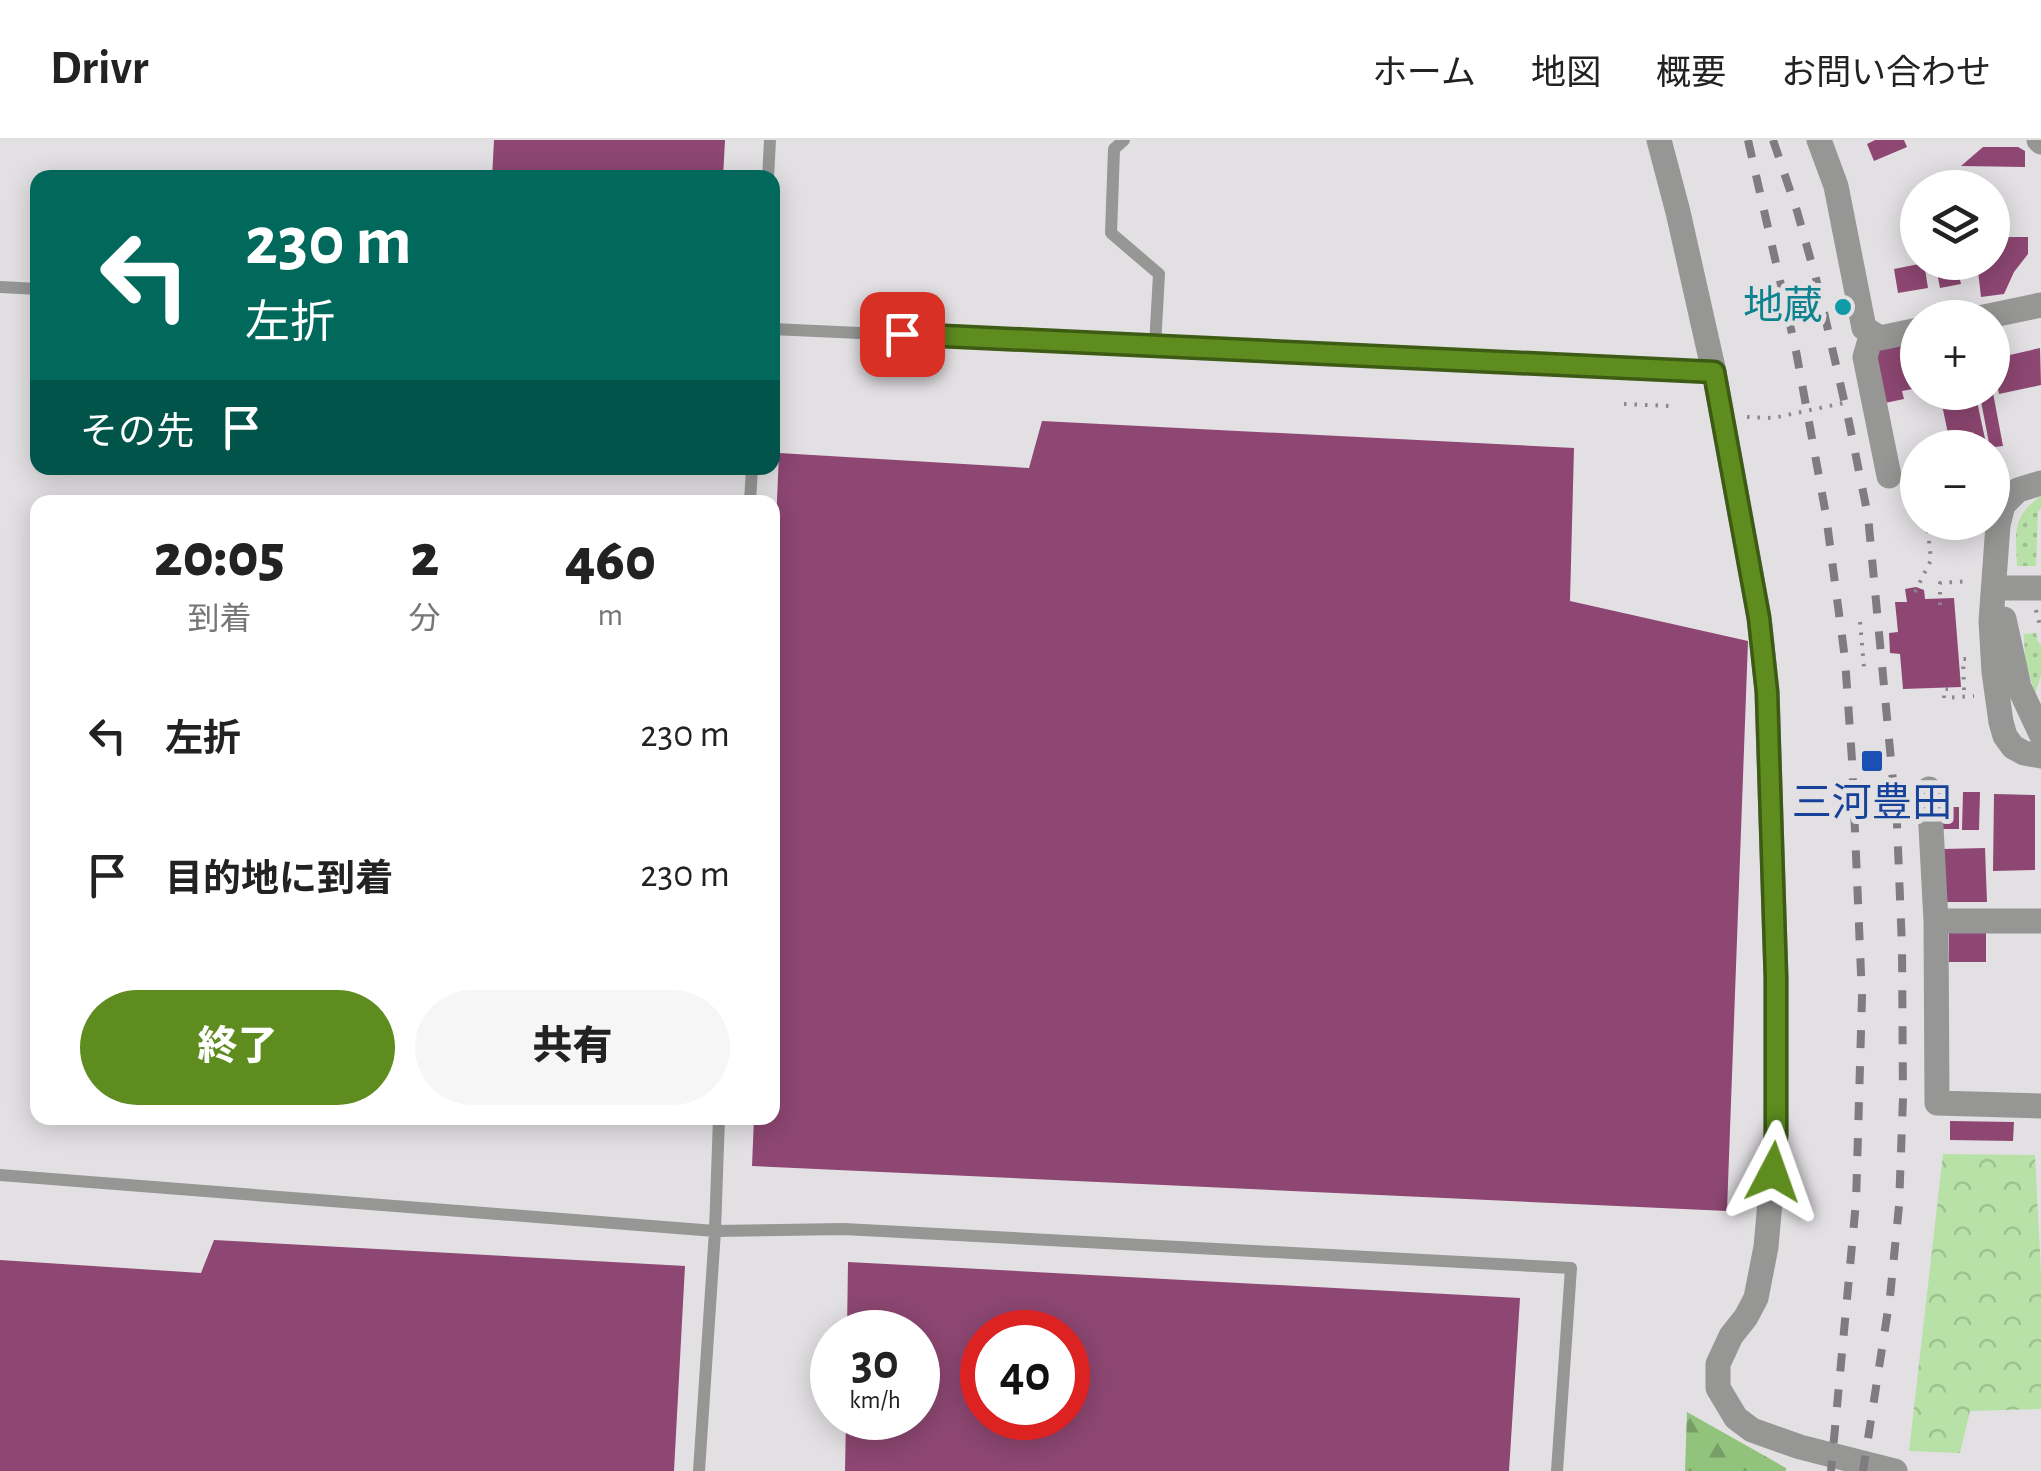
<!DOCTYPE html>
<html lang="ja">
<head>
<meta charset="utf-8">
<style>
	:root { --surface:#fff; --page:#f6f6f6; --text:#222; --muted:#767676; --line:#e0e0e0; --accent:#5e8c1f }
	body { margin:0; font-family:"Alegreya Sans","Noto Sans JP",sans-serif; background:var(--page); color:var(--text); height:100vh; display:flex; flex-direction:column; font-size:38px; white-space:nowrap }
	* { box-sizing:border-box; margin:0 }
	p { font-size:32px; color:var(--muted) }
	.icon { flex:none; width:55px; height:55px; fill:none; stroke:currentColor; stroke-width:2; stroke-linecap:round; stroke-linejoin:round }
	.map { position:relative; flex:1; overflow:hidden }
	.side { position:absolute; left:30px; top:355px; width:750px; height:630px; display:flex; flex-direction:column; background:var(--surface); border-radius:20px; box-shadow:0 5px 25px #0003 }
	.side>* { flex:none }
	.guide { position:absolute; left:30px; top:30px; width:750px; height:305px; border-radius:20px; box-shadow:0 5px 25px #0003; background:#00695c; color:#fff; overflow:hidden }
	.tools { position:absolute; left:1900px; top:30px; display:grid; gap:20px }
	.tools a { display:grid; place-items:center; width:110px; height:110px; border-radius:50%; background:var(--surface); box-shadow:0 5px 25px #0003; font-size:50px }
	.speed { position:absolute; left:810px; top:1170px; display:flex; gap:20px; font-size:50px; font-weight:700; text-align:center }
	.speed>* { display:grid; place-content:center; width:130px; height:130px; border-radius:50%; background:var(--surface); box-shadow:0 5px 25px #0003; line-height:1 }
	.speed small { font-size:25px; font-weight:400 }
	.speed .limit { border:15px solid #d22; background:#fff; color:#111 }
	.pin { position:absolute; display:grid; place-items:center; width:85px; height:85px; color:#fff; margin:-42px; border-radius:20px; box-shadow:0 5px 15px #0006 }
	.me { position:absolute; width:110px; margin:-55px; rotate:4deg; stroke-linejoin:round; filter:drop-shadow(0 0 8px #0008) }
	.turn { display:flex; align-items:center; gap:35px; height:210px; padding:0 50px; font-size:45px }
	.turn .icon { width:130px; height:130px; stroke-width:2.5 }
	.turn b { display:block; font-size:70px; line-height:85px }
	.then { display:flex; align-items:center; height:95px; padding:0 50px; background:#0003; gap:20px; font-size:38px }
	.eta { display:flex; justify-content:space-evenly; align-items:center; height:170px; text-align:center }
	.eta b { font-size:60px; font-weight:800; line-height:70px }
	.action { display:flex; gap:20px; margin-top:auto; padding:20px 50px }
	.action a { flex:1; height:115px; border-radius:60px; background:var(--accent); color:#fff; font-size:40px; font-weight:800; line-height:115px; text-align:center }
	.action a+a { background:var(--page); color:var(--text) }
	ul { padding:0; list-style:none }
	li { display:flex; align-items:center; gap:30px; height:140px; padding:0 50px }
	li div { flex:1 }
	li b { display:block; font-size:38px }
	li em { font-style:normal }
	header { display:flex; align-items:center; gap:60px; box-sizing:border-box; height:140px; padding:0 50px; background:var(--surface); border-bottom:2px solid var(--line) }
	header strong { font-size:48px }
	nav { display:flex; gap:55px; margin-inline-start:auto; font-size:35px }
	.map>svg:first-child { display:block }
	.forest { fill:url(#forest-firs) }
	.park { fill:url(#park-crowns) }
	.garden { fill:url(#garden-dots) }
	.building { fill:#8d4772; fill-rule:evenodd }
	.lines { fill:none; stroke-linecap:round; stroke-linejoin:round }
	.path { stroke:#8a888a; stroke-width:4; stroke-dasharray:2.5 8; stroke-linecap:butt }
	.service { stroke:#969694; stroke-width:12 }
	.minor { stroke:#969694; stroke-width:25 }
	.tertiary { stroke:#969694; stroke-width:25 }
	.rail { stroke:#7e7c7e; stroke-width:8; stroke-dasharray:18 18; stroke-linecap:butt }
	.route-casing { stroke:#3d5b14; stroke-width:25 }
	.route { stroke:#5e8c1f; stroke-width:18 }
	.culture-dot { fill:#0f9aa8; stroke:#e3e0e4; stroke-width:4 }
	.transit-dot { fill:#1a4fb4; stroke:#e3e0e4; stroke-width:4 }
	.labels { text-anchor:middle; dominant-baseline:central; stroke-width:10; stroke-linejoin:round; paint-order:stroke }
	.culture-label { font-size:40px; fill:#0d838f; stroke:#e3e0e4; text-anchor:end }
	.transit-label { font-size:40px; fill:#164399; stroke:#e3e0e4 }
</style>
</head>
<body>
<header>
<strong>Drivr</strong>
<nav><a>ホーム</a><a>地図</a><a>概要</a><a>お問い合わせ</a></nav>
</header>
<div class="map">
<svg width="2041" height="1331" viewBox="0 0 2041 1331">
	<defs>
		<pattern id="forest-firs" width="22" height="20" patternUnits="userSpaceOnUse" patternTransform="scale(2.5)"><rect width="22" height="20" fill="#92c37d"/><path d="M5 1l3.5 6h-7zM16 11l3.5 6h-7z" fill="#779e66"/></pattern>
		<pattern id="park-crowns" width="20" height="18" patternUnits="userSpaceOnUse" patternTransform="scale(2.5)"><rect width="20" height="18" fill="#b8e1a7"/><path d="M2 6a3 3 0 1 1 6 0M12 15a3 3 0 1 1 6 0" fill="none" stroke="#9ec190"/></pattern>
		<pattern id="garden-dots" width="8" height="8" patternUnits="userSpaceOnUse" patternTransform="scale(2.5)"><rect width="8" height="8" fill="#b8e1a7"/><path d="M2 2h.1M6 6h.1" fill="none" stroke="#9ec190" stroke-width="1.8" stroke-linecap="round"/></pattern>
	</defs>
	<rect width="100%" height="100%" fill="#e3e0e4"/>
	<path class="forest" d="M1687,1272L1786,1328V1331H1685Z"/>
	<path class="park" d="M1943,1014L2035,1015L2041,1132V1269L1970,1271L1960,1313L1909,1311Z"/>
	<path class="garden" d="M2041,356V368L2038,372L2036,426H2017C2016,393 2011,377 2041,356Z
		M2036,493L2038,502L2041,505V535L2035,554L2025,520L2024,494Z"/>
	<path class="building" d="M494,0H725L723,38H492Z
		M1875,0H1904L1907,7L1874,21L1867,4Z
		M1983,7H2018L2025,11V27L1961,26Z
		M1992,97H2028V114L2014,132L2004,154L1981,157L1977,122H1992Z
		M1935,122H1956L1961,144L1940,148Z
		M1924,123L1928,148L1898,153L1894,129Z
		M1918,203V248L1902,251L1904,259L1885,263L1875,216L1879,209Z
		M2040,208L2041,245L1999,254L1992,219Z
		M1952,252H1975L1987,308H1951L1941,260L1953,258Z
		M1993,253L2003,306L1995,307L1989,303L1980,256Z
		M1042,281L1574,308L1570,461L1748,501L1727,1071L752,1026L754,978H772V478L779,313L1029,328Z
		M1916,447L1924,450L1925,459L1954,458L1961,547L1903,549L1900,514L1890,513L1889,493L1898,492L1895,462H1907L1905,449Z
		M1963,652H1980L1979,690H1962Z
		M1994,654L2035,655V730L1993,731Z
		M1939,667H1959V689H1939Z
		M1985,708L1987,762H1943V709Z
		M1949,791L1986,792V822H1949Z
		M1950,981L2014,982L2013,1001L1950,1000Z
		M214,1100L685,1126L674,1331H0V1120L201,1133Z
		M848,1122L1520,1158L1509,1331H845L846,1278H918V1192H847ZM982,1192H1068V1278H982Z"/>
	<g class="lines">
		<path class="path" d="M1624,264L1670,266
			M1747,277L1773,278L1848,262
			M1915,452L1931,420L1927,382
			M1940,465V443L1970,441
			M2036,470L2041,490
			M1860,482L1864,527
			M1948,549H1944V558L1974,556
			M1964,550L1963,519H1970"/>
		<path class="service" d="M1124,0L1114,9L1111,93L1159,134L1155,206
			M768,38L770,0
			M0,147L38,149
			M772,189L1714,232
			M750,362L752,328
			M0,1035L715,1091L844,1089L1571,1128L1557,1331
			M699,1331L715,1091L719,978"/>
		<path class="minor" d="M1819,0L1836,46L1864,188L1880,198L1918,190
			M2039,0L2041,2
			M1979,178L2041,165
			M1872,193L1865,217L1889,336
			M2041,343L2018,350L2003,365L1998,385L1991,481L1994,532L2001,582L2005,596L2013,607L2024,613L2041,616
			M2000,448H2041
			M2004,479L2019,547L2041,594
			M1929,649L1936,781L1937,963L2041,966
			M1936,781H2041"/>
		<path class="tertiary" d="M1659,0L1678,72L1714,232L1759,477L1767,551L1776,838V994L1766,1107L1756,1158L1746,1177L1731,1196L1718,1224V1248L1736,1278L1752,1290L1800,1307L1895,1331"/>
		<path class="rail" d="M1748,0L1796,211L1826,375L1845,519L1852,620L1862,857L1856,1062L1831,1331
			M1773,0L1797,71L1818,146L1849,282L1868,376L1897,684L1902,807L1903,958L1899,1066L1890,1157L1863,1331"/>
	</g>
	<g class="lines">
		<g class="route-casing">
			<path id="route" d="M902,194L1714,232L1759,478L1767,552L1776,838V994L1773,1032"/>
		</g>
		<use href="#route" class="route"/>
	</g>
	<circle class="culture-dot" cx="1843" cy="167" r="10"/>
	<rect class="transit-dot" x="1860" y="609" width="24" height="24" rx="5"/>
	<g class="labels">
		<g class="culture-label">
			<text x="1823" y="167">地蔵</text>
		</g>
		<g class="transit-label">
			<text x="1872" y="664">三河豊田</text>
		</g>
	</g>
</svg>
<div class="tools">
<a><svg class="icon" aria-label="layers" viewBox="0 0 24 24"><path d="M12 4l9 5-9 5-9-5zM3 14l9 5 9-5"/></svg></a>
<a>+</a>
<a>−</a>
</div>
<div class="speed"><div>30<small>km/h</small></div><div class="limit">40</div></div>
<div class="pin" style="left:902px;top:194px;background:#d93025"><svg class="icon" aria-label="arrive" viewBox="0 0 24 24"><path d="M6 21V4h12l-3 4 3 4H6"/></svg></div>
<svg class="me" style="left:1773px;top:1032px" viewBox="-20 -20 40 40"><path d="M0-17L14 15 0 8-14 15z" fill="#5e8c1f" stroke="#fff" stroke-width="4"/></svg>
<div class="guide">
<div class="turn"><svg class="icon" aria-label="left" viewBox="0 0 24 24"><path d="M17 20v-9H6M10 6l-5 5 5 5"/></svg><div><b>230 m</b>左折</div></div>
<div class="then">その先<svg class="icon" aria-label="arrive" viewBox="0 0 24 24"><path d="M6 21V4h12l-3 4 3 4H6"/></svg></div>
</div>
<section class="side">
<div class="eta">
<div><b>20:05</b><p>到着</p></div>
<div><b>2</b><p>分</p></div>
<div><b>460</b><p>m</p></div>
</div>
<ul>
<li><svg class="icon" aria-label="left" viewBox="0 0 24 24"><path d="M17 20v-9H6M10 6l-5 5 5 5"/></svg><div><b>左折</b></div><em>230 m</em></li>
<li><svg class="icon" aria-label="arrive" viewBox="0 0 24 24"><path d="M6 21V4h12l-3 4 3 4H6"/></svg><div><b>目的地に到着</b></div><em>230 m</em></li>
</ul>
<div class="action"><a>終了</a><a>共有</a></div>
</section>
</div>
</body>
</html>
